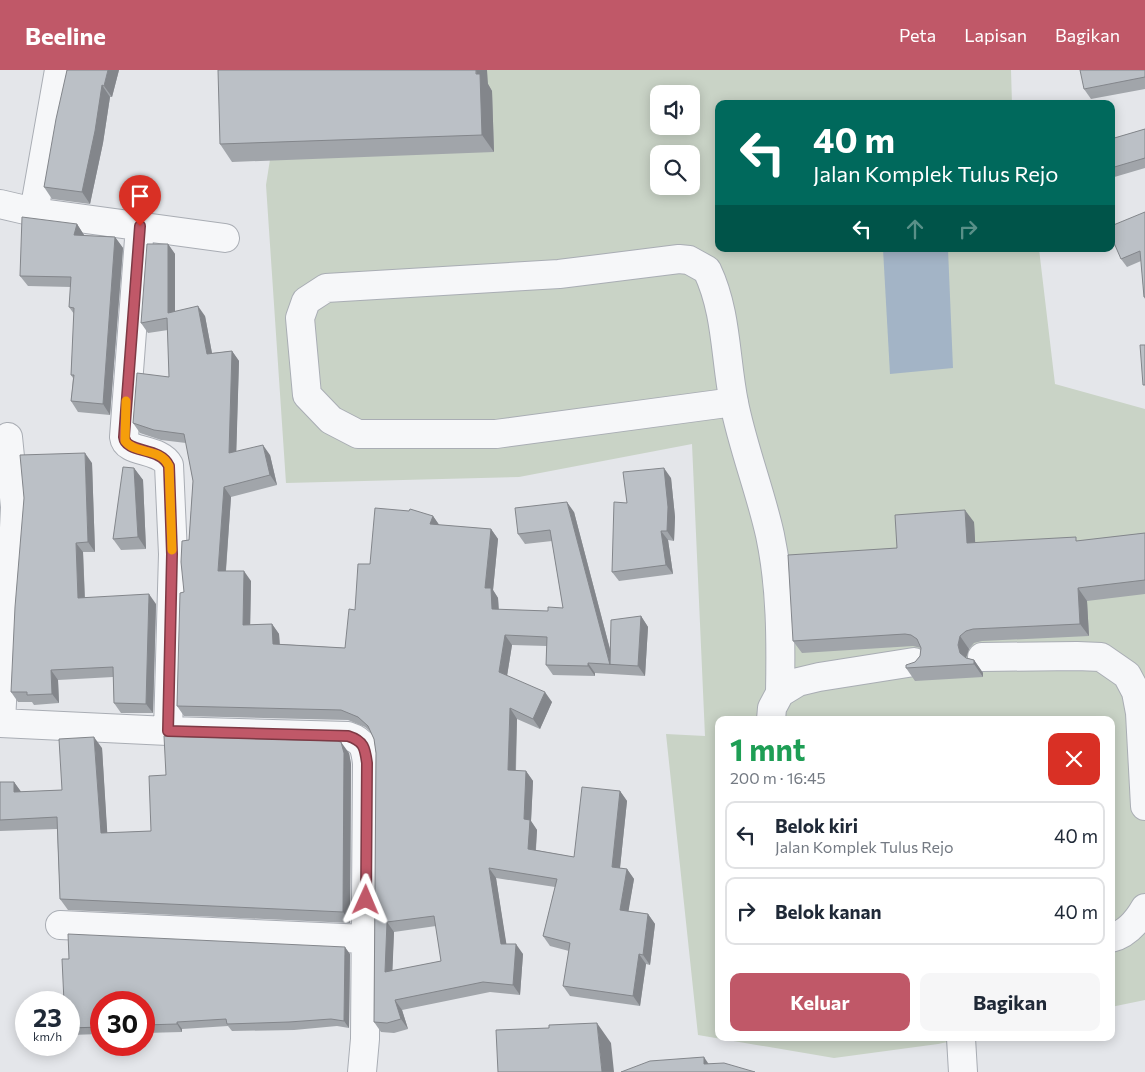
<!DOCTYPE html>
<html lang="id">
<head>
<meta charset="utf-8">
<style>
	:root { --surface:#fff; --page:#f6f6f7; --text:#1f2937; --muted:#747a83; --line:#e0e1e3; --accent:#c05868 }
	body { margin:0; font-family:Commissioner,sans-serif; background:var(--page); color:var(--text); height:100vh; display:flex; flex-direction:column; font-size:19px; white-space:nowrap }
	* { box-sizing:border-box; margin:0 }
	p { font-size:16px; color:var(--muted) }
	.icon { flex:none; width:28px; height:28px; fill:none; stroke:currentColor; stroke-width:2; stroke-linecap:round; stroke-linejoin:round }
	.map { position:relative; flex:1; overflow:hidden }
	.sheet { position:absolute; left:715px; top:646px; width:400px; height:325px; display:flex; flex-direction:column; background:var(--surface); border-radius:10px; box-shadow:0 2px 12px #0003 }
	.sheet>* { flex:none }
	.top-card { position:absolute; left:715px; top:30px; width:400px; height:152px; border-radius:10px; box-shadow:0 2px 12px #0003; background:#00695c; color:#fff; overflow:hidden }
	.controls { position:absolute; left:650px; top:15px; display:grid; gap:10px }
	.controls a { display:grid; place-items:center; width:50px; height:50px; border-radius:10px; background:var(--surface); box-shadow:0 2px 12px #0003; font-size:25px }
	.speed { position:absolute; left:15px; top:921px; display:flex; gap:10px; font-size:25px; font-weight:700; text-align:center }
	.speed>* { display:grid; place-content:center; width:65px; height:65px; border-radius:50%; background:var(--surface); box-shadow:0 2px 12px #0003; line-height:1 }
	.speed small { font-size:12px; font-weight:400 }
	.speed .limit { border:8px solid #d22; background:#fff; color:#111 }
	.pin { position:absolute; display:grid; place-items:center; width:42px; height:42px; color:#fff; margin:-51px -21px; border-radius:50% 50% 50% 0; rotate:-45deg; box-shadow:0 0 5px #0007 }
	.pin .icon { rotate:45deg }
	.me { position:absolute; width:55px; margin:-28px; rotate:1deg; stroke-linejoin:round; filter:drop-shadow(0 0 4px #0008) }
	.turn { display:flex; align-items:center; gap:18px; height:105px; padding:0 15px; font-size:22px }
	.turn .icon { width:65px; height:65px; stroke-width:2.5 }
	.turn b { display:block; font-size:35px; line-height:42px }
	.lanes { display:flex; align-items:center; height:48px; padding:0 15px; background:#0003; justify-content:center; gap:25px; direction:ltr }
	.lanes .off { opacity:.35 }
	.round { display:grid; place-items:center; flex:none; width:52px; height:52px; border-radius:10px; background:var(--page) }
	.summary { display:flex; align-items:center; justify-content:space-between; height:85px; padding:0 15px }
	h1 { font-size:30px; font-weight:700; line-height:38px; color:#1e9e55 }
	.button { display:flex; gap:10px; margin-top:auto; padding:10px 15px }
	.button a { flex:1; height:58px; border-radius:10px; background:var(--accent); color:#fff; font-size:20px; font-weight:700; line-height:58px; text-align:center }
	.button a+a { background:var(--page); color:var(--text) }
	ul { padding:0; list-style:none }
	li { display:flex; align-items:center; gap:15px; height:68px; margin:0 10px 8px; padding:0 5px; border:2px solid var(--line); border-radius:10px }
	li div { flex:1 }
	li b { display:block; font-size:19px }
	li em { font-style:normal }
	header { display:flex; align-items:center; gap:30px; box-sizing:border-box; height:70px; padding:0 25px; background:var(--accent); color:#fff }
	header strong { font-size:24px }
	nav { display:flex; gap:28px; margin-inline-start:auto; font-size:18px }
	.map>svg:first-child { display:block }
	.green { fill:#c9d3c6; fill-rule:evenodd }
	.water { fill:#a3b4c6 }
	.lines { fill:none; stroke-linecap:round; stroke-linejoin:round }
	.minor-casing { stroke:#a9adb4; stroke-width:30 }
	.minor { stroke:#f6f7f9; stroke-width:28 }
	.wall { fill:#a1a5aa; fill-rule:evenodd }
	.shaded-wall { fill:#83868b }
	.building { fill:#bbc0c6; stroke:#83868b; fill-rule:evenodd }
	.route-casing { stroke:#7d3944; stroke-width:12 }
	.route { stroke:#c05868; stroke-width:9 }
	.slow { stroke:#f59e0b; stroke-width:9 }
</style>
</head>
<body>
<header>
<strong>Beeline</strong>
<nav><a>Peta</a><a>Lapisan</a><a>Bagikan</a></nav>
</header>
<div class="map">
<svg width="1145" height="1002" viewBox="0 0 1145 1002">
	<rect width="100%" height="100%" fill="#e4e6ea"/>
	<path class="green" d="M284,0H1011L1012,34H719V179H1039L1055,314L1145,339V930L1111,937V650H719V968H967L938,974L834,988L698,965L666,664L705,666L692,374L519,407L286,413L266,115ZM659,24H691V56H659ZM659,84H691V116H659Z"/>
	<path class="water" d="M883,179H948L953,298L890,304Z"/>
	<g class="lines">
		<g class="minor-casing">
			<path id="minor" d="M0,134L34,142L225,168
				M34,142L59,0
				M140,156L124,367C126,384 159,377 169,395L173,484L168,661
				M734,332L496,364H358L331,350L307,325L300,248L306,231L326,218L559,204L679,189L689,190L707,200C727,242 725,288 734,333C743,378 760,420 770,465C781,517 781,570 780,623
				M982,587L1077,586L1101,587L1127,605L1136,622L1140,643L1145,736
				M771,650L772,638L780,623L798,612L819,607L914,592
				M0,653L168,661L348,666C364,671 365,678 367,693L365,969L362,1002
				M1,653L6,546L14,458L15,437L8,367
				M60,855L365,869
				M1111,868C1127,864 1137,852 1145,838
				M961,968L963,1002"/>
		</g>
		<use href="#minor" class="minor"/>
	</g>
	<path class="wall" d="M67,0H119L112,27H110L103,73L90,134L52,129L44,117Z
		M1145,0V19L1091,29L1084,19Z
		M488,14L492,21L494,82L232,92L220,74Z
		M1145,59V98L1111,108V69Z
		M1145,142V229L1144,227L1141,191L1127,197L1121,189Z
		M77,154L84,165L83,166L115,167L123,178L110,345L78,342L71,331L73,308L71,305L74,244L69,237L71,217L28,216L20,206Z
		M168,174L175,184V241L205,246L212,283L232,281L239,291L236,382L270,385L277,415L231,427L226,501L251,511L250,555L272,554L279,564L280,574L345,578L355,540L370,494L433,446L439,455L491,459L498,469L493,520L498,528L499,540L548,541L563,538L552,471L525,474L518,464L574,442L610,579L641,546L648,557L645,606L595,603V606L553,605L546,595L547,576L512,575L507,606L552,632L540,659L517,649L516,701H526L533,711L531,751L537,760L536,780L574,787L620,721L627,731L620,798L627,799L634,809L628,841L648,844L655,854L650,895L646,894L640,936L570,926L563,916L569,881L550,876L543,866L555,817L496,808L506,874L523,884L520,925L490,922L402,940L408,959L394,963L381,962L374,952L376,683L374,669L371,662L365,657L348,650L184,646L177,636L184,522L189,470L193,411L186,373L161,370L140,363L133,353L169,307L168,260L148,263L141,253ZM436,856L441,891L392,901L394,862Z
		M92,393L95,482H83L85,527L156,534L153,643H121L114,633L113,607L58,610L59,633L34,635L32,632H18L11,622Z
		M134,398L143,410L146,479L121,480L113,469Z
		M671,408L675,447L674,471L668,470L673,504L619,511L612,502L627,433Z
		M974,452L975,473L1078,471L1145,463V524L1087,531L1089,566L982,571L974,573L969,579L966,588H967L974,590L983,603V607L915,611L906,598L915,592L920,586L921,578L913,576L802,583L793,571L897,478Z
		M102,678L107,763L151,761L166,705L349,683L351,694L350,853L68,840L60,829L57,759L0,761V712H14L21,722L62,720Z
		M350,884L349,958L337,956L294,960L232,961L228,956L182,959V962L144,963V932H101V964L70,965L69,962V932Z"/>
	<path class="shaded-wall" d="M108,0H119L112,27L104,16Z
		M476,0H487L488,14L492,21L494,82L482,65Z
		M102,15L110,27L103,73L90,134L82,122Z
		M77,154L84,165L81,176L74,165Z
		M115,167L123,178L110,345L103,334Z
		M168,174L175,184V253L168,243Z
		M198,236L205,246L214,294L207,284Z
		M232,281L239,291L236,393L229,383Z
		M263,375L270,385L277,415L270,405Z
		M85,383L92,393L95,482L88,472Z
		M134,398L143,410L146,479L138,467Z
		M664,398L671,408L675,447L674,471L667,461Z
		M224,417L231,427L225,511L218,501Z
		M567,432L574,442L614,595H610Z
		M965,440L974,452L976,486L967,473Z
		M433,446L440,456L430,454Z
		M491,459L498,469L493,520L498,528L499,549L492,539L485,518Z
		M661,461L668,470L673,504L666,495Z
		M76,473L83,482L85,538L78,528Z
		M244,501L251,511L250,565L243,555Z
		M1078,518L1087,531L1089,566L1080,554Z
		M149,524L156,534L153,643L146,634Z
		M641,546L648,557L645,606L638,596Z
		M272,554L279,564L280,584L273,574Z
		M505,565L512,575L506,612L499,602Z
		M960,566L969,579L966,588L969,595L960,583L958,575Z
		M974,590L983,603V607L974,594Z
		M588,593L595,603V606L588,596Z
		M51,600L58,610L59,633L52,624Z
		M545,622L552,632L540,659L533,649Z
		M510,638L517,649L515,710L508,700Z
		M94,667L102,678L108,774L101,763Z
		M341,672L349,683L351,694L350,853L343,842Z
		M526,701L533,711L531,751L537,760L535,789L528,779L524,749Z
		M14,712L22,723L14,722Z
		M620,721L627,731L619,807L612,797Z
		M489,798L496,808L508,884L501,874Z
		M627,799L634,809L627,850L620,840Z
		M648,844L655,854L650,895L643,885Z
		M387,852L394,862L392,912L385,902Z
		M516,874L523,884L520,925L513,915Z
		M345,877L350,884L349,958L344,951Z
		M639,884L646,894L640,936L633,926Z
		M395,930L402,940L408,959L401,949Z
		M177,952L182,959V962L177,954Z
		M597,953L611,973L614,1002H602Z
		M704,987L714,1002L704,994Z"/>
	<path class="building" d="M67,0H108L104,16L102,15L95,61L82,122L44,117L56,49Z
		M218,0H476V4H480L482,65L220,74Z
		M1080,0H1145V7L1084,19Z
		M1145,59V88L1111,98V69Z
		M1145,142V227H1144L1140,181L1121,189L1111,166V156Z
		M22,147L77,154L74,165L115,167L103,334L71,331L74,305H71L74,238L69,237L71,207L20,206Z
		M147,174H168V243L198,236L207,284L232,281L229,383L263,375L270,405L224,417L218,501H244L243,555L272,554L273,574L345,578L349,539L355,540L358,494H370L375,438L409,441L410,439L433,446L430,454L491,459L485,518H491L492,539L548,541V537L563,538L550,460L518,464L515,438L567,432L610,595L611,550L641,546L638,596L588,593V596L546,595L547,567L505,565L499,602L545,622L533,649L510,638L508,700L526,701L524,749L530,750L528,779L574,787L582,717L620,721L612,797L627,799L620,840L648,844L643,885L639,884L633,926L563,916L570,873L543,866L557,809L489,798L501,874H516L513,915L483,912L395,930L401,949L387,953L374,952L376,683L374,669L368,656L358,647L341,640L177,636L180,523L184,522L181,492L182,471L189,470L193,411L184,364L154,360L133,353L137,303L169,307L167,248L141,253ZM434,846L441,891L385,902L387,852Z
		M1140,275H1145V315H1143Z
		M85,383L88,472L76,473L78,528L149,524L146,634L114,633L113,597L51,600L52,624L27,625V622H11L15,537L24,428L20,385Z
		M123,397L134,398L138,467L113,469Z
		M664,398L668,437L667,461H661L666,495L612,502L614,432L627,433L623,402Z
		M965,440L967,473L1076,467V471L1145,463V510L1078,518L1080,554L973,559L966,561L960,566L958,575L960,583L966,588L974,590V594L906,598V595L915,592L920,586L921,578L917,569L911,565L905,564L793,571L788,485L897,478L895,445Z
		M164,666L337,671L341,672L344,683L343,842L60,829L57,747L0,750V712H14V722L62,720L59,669L94,667L101,763L151,761L149,706L166,705Z
		M68,864L345,877L344,951L331,949L289,952L227,954L226,949L177,952V954L144,955V932H101V957L69,958V932H64L62,889H69Z
		M597,953L602,1002H498L496,960L549,958V955Z
		M704,987V994L724,993L755,1002H621L650,991Z"/>
	<g class="lines">
		<g class="route-casing">
			<path id="route" d="M140,156L124,367C126,384 160,376 169,396L172,484L168,661L348,666C364,671 365,678 367,693L366,830"/>
		</g>
		<use href="#route" class="route"/>
		<path class="slow" d="M126,331L125,371C136,385 160,377 169,396L172,480"/>
	</g>
</svg>
<div class="controls">
<a><svg class="icon" aria-label="sound" viewBox="0 0 24 24"><path d="M4 9h4l5-4v14l-5-4H4zM17 9q2 3 0 6"/></svg></a>
<a><svg class="icon" aria-label="search" viewBox="0 0 24 24"><circle cx="10" cy="10" r="6"/><path d="M15 15l6 6"/></svg></a>
</div>
<div class="speed"><div>23<small>km/h</small></div><div class="limit">30</div></div>
<div class="pin" style="left:140px;top:156px;background:#d93025"><svg class="icon" aria-label="arrive" viewBox="0 0 24 24"><path d="M6 21V4h12l-3 4 3 4H6"/></svg></div>
<svg class="me" style="left:366px;top:830px" viewBox="-20 -20 40 40"><path d="M0-17L14 15 0 8-14 15z" fill="#c05868" stroke="#fff" stroke-width="4"/></svg>
<div class="top-card">
<div class="turn"><svg class="icon" aria-label="left" viewBox="0 0 24 24"><path d="M17 20v-9H6M10 6l-5 5 5 5"/></svg><div><b>40 m</b>Jalan Komplek Tulus Rejo</div></div>
<div class="lanes"><svg class="icon" aria-label="left" viewBox="0 0 24 24"><path d="M17 20v-9H6M10 6l-5 5 5 5"/></svg><svg class="icon off" aria-label="ahead" viewBox="0 0 24 24"><path d="M12 20V5M6 11l6-6 6 6"/></svg><svg class="icon off" aria-label="right" viewBox="0 0 24 24"><path d="M7 20v-9h11M14 6l5 5-5 5"/></svg></div>
</div>
<section class="sheet">
<div class="summary"><div><h1>1 mnt</h1><p>200 m · 16:45</p></div><a class="round" style="background:#d93025;color:#fff"><svg class="icon" aria-label="close" viewBox="0 0 24 24"><path d="M6 6l12 12M18 6L6 18"/></svg></a></div>
<ul>
<li><svg class="icon" aria-label="left" viewBox="0 0 24 24"><path d="M17 20v-9H6M10 6l-5 5 5 5"/></svg><div><b>Belok kiri</b><p>Jalan Komplek Tulus Rejo</p></div><em>40 m</em></li>
<li><svg class="icon" aria-label="right" viewBox="0 0 24 24"><path d="M7 20v-9h11M14 6l5 5-5 5"/></svg><div><b>Belok kanan</b></div><em>40 m</em></li>
</ul>
<div class="button"><a>Keluar</a><a>Bagikan</a></div>
</section>
</div>
</body>
</html>
